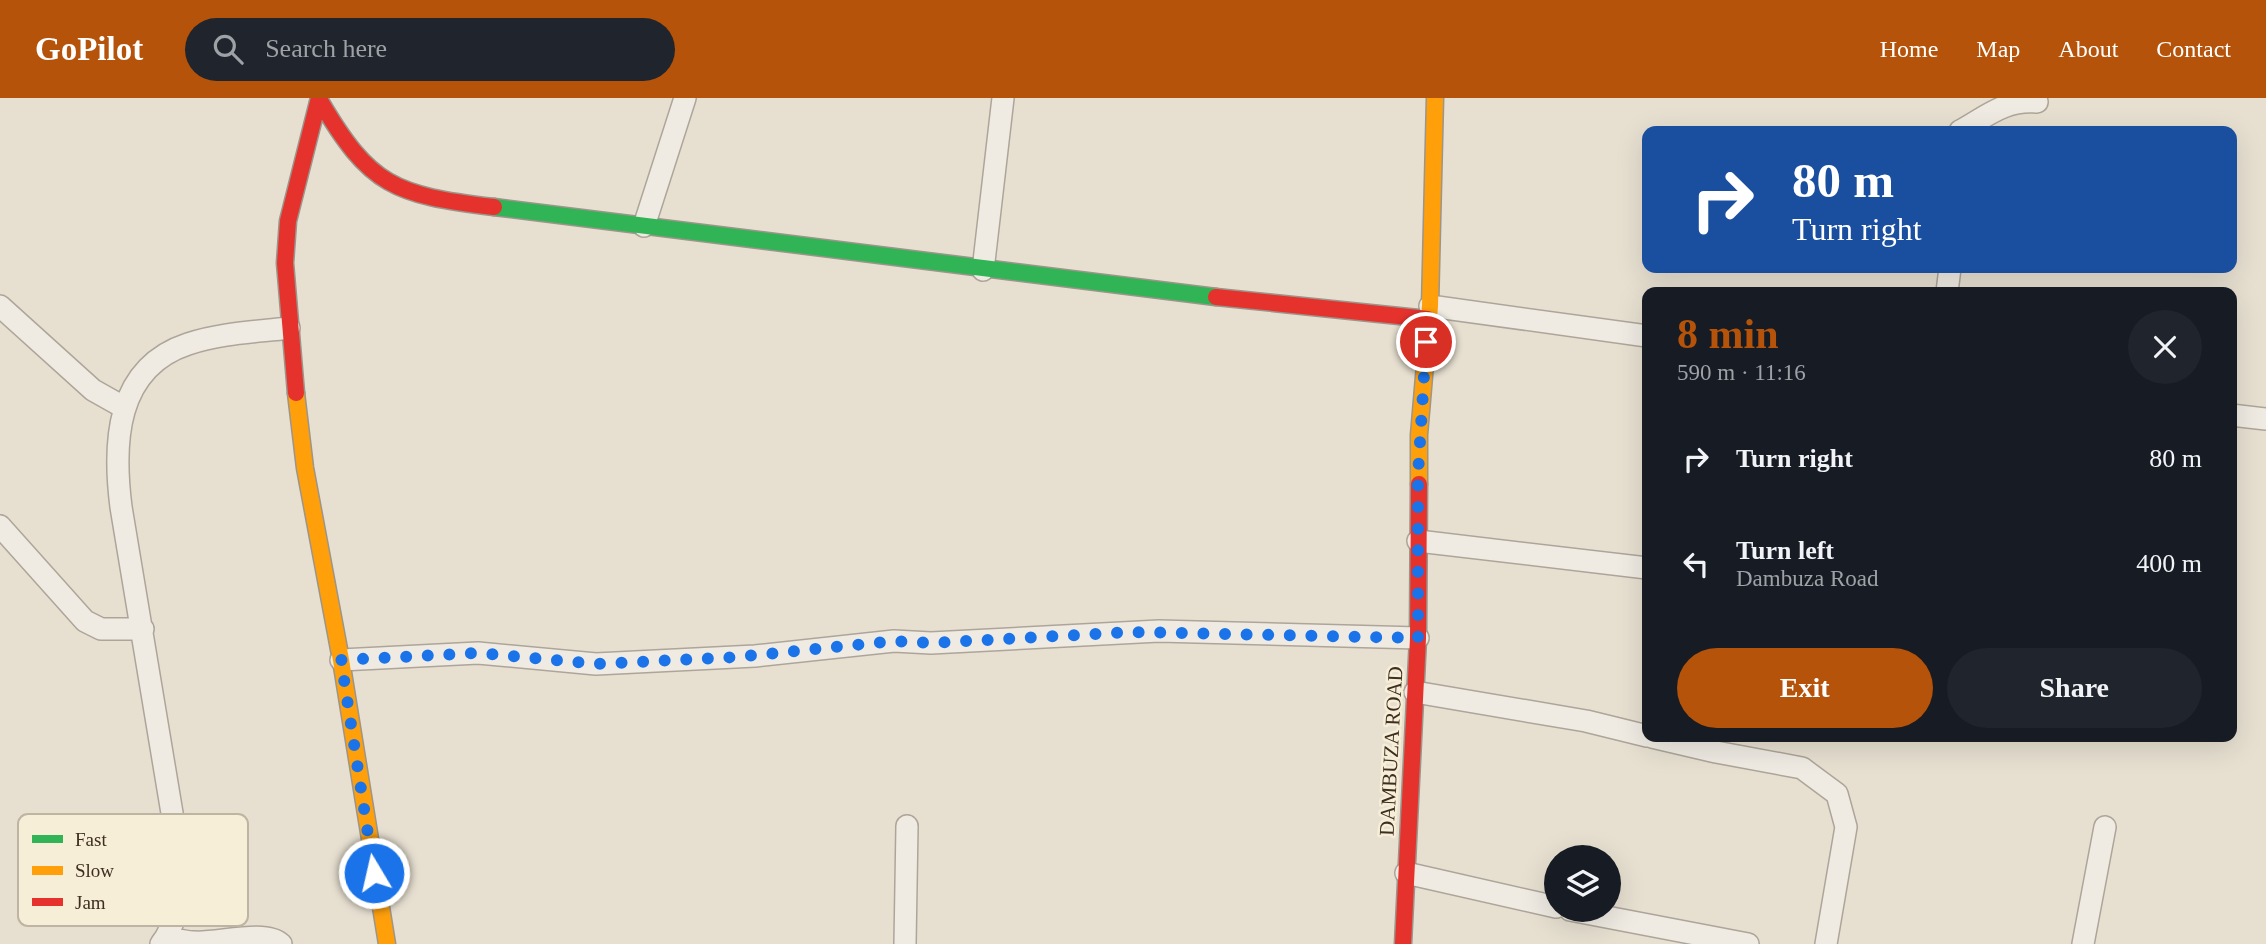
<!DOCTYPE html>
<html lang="en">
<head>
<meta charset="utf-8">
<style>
	:root { --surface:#171b24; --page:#20242c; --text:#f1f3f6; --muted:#9ea1a6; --accent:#b45309 }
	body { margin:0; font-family:"Times New Roman",serif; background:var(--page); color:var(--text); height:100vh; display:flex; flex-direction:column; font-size:26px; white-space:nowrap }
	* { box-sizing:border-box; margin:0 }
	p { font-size:23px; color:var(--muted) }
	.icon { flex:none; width:38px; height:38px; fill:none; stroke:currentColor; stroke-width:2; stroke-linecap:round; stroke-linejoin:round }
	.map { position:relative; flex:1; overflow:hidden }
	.side { position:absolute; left:1642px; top:189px; width:595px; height:455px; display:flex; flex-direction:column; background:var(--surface); border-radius:14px; box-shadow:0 7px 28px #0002 }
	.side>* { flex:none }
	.top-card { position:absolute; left:1642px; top:28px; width:595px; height:147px; border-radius:14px; box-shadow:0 7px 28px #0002; background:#1a4fa0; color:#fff; overflow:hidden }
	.tools { position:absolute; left:1544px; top:747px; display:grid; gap:14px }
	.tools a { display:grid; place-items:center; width:77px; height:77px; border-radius:50%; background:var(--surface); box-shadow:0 7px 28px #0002; font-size:35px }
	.pin { position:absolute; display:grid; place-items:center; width:60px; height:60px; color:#fff; margin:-30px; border:4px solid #fff; border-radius:50%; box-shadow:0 2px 7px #0007 }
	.me { position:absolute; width:77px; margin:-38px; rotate:351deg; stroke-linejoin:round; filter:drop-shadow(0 0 5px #0008) }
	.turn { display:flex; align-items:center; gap:24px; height:147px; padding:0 35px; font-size:32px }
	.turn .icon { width:91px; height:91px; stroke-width:2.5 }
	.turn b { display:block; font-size:49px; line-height:60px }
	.round { display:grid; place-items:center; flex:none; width:74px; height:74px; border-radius:37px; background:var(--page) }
	.summary { display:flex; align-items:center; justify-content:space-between; height:119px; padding:0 35px }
	h1 { font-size:42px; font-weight:700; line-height:52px; color:var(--accent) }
	.primary-button { display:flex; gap:14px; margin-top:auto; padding:14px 35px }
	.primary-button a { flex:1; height:80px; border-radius:42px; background:var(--accent); color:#fff; font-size:28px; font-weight:700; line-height:80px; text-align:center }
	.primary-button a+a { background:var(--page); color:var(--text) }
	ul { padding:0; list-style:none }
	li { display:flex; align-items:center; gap:21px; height:105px; padding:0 35px }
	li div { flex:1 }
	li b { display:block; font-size:26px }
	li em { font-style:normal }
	header { display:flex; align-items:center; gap:42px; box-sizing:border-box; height:98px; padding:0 35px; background:var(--accent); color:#fff }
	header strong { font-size:33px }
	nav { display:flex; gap:38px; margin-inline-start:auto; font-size:24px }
	.search { width:490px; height:63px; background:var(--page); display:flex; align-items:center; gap:18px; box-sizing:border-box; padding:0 24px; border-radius:38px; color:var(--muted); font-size:26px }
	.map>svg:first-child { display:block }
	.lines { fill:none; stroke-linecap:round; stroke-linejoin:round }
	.street-casing { stroke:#ada599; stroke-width:24 }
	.fast-casing { stroke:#9c958a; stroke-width:19 }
	.slow-casing { stroke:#9c958a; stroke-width:19 }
	.jam-casing { stroke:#9c958a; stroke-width:19 }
	.street { stroke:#efebe3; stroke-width:21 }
	.fast { stroke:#30b455; stroke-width:16 }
	.slow { stroke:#ff9f0a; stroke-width:16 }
	.jam { stroke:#e5322d; stroke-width:16 }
	.route { stroke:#1a73e8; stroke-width:12; stroke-dasharray:0 21.6 }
	.labels { text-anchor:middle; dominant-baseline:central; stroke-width:5; stroke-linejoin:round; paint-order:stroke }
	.street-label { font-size:21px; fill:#3d2e20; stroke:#f7eed8 }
	.key { fill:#f7eed8; stroke:#bfb4a1; stroke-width:2 }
	.key-label { font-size:19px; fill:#3d2e20 }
</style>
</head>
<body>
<header>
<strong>GoPilot</strong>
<div class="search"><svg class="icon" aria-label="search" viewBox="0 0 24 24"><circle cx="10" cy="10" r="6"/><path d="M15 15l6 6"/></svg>Search here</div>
<nav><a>Home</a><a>Map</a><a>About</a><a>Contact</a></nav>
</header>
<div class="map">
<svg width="2266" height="846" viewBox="0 0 2266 846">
	<rect width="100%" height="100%" fill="#e7e0d1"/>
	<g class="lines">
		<g class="street-casing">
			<path id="street" d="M1960,33C1987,18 2006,1 2037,4
				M644,128L685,0
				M983,172L1003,0
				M1947,194L1950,170
				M0,208L93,292L125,310
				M1430,208L1647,238
				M2231,317L2266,321
				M0,428L85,523L101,531H143
				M1418,443L1647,470
				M341,562L478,555L596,566L755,558L894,543L931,545L1159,533L1418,540
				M1415,594L1586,623L1647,638
				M1652,639L1716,654L1802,670L1837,696L1846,729L1826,846
				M1406,775L1556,809
				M1570,812L1748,846
				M166,839C175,841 184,844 194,844C216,846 265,831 281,846
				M161,846C179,823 181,791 180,763L121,409C113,346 115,270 188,246C220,235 256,234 289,230
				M905,846L907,728
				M2083,846L2105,729"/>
		</g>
		<g class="fast-casing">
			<path id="fast" d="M494,109L1216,199"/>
		</g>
		<g class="slow-casing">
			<path id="slow" d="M296,295L305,370L341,562L387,846
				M1419,386V337L1430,208L1435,0"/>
		</g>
		<g class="jam-casing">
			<path id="jam" d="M319,1C370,89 395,97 494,109
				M1216,199L1428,221
				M296,295L285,165L288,123L319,0
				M1403,846L1418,540L1419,386"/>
		</g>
		<use href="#street" class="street"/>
		<use href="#fast" class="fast"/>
		<use href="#slow" class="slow"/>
		<use href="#jam" class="jam"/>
	</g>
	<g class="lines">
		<path class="route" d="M374,775L341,562L478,555L596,566L737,559L894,543L931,545L1131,534L1418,540V377L1426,244"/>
	</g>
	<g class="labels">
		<g class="street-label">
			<text transform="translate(1391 653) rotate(-87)">DAMBUZA ROAD</text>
		</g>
	</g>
	<rect x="18" y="716" width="230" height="112" rx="10" class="key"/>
	<rect x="32" y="737" width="31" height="8" fill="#30b455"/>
	<rect x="32" y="768" width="31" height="9" fill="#ff9f0a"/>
	<rect x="32" y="800" width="31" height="8" fill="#e5322d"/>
	<g class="key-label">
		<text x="75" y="748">Fast</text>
		<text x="75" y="779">Slow</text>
		<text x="75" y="811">Jam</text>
	</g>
</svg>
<div class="tools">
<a><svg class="icon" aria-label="layers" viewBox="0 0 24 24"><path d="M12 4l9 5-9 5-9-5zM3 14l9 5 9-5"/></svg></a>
</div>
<div class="pin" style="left:1426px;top:244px;background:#d93025"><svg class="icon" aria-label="arrive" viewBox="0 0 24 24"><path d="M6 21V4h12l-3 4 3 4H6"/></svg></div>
<svg class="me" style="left:374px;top:775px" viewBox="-20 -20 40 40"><circle r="17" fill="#1a73e8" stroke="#fff" stroke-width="3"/><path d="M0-11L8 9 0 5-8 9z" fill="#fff"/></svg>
<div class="top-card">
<div class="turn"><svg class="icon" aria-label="right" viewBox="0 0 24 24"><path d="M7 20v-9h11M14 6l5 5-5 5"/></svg><div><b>80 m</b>Turn right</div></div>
</div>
<section class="side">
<div class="summary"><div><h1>8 min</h1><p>590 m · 11:16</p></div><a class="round"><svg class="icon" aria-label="close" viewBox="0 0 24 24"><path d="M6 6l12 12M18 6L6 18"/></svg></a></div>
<ul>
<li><svg class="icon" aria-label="right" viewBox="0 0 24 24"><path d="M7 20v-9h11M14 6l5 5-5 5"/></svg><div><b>Turn right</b></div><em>80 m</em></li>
<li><svg class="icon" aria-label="left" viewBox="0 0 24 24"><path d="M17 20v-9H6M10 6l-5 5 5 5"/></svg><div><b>Turn left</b><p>Dambuza Road</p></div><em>400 m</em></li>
</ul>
<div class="primary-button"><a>Exit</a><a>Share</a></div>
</section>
</div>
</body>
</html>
